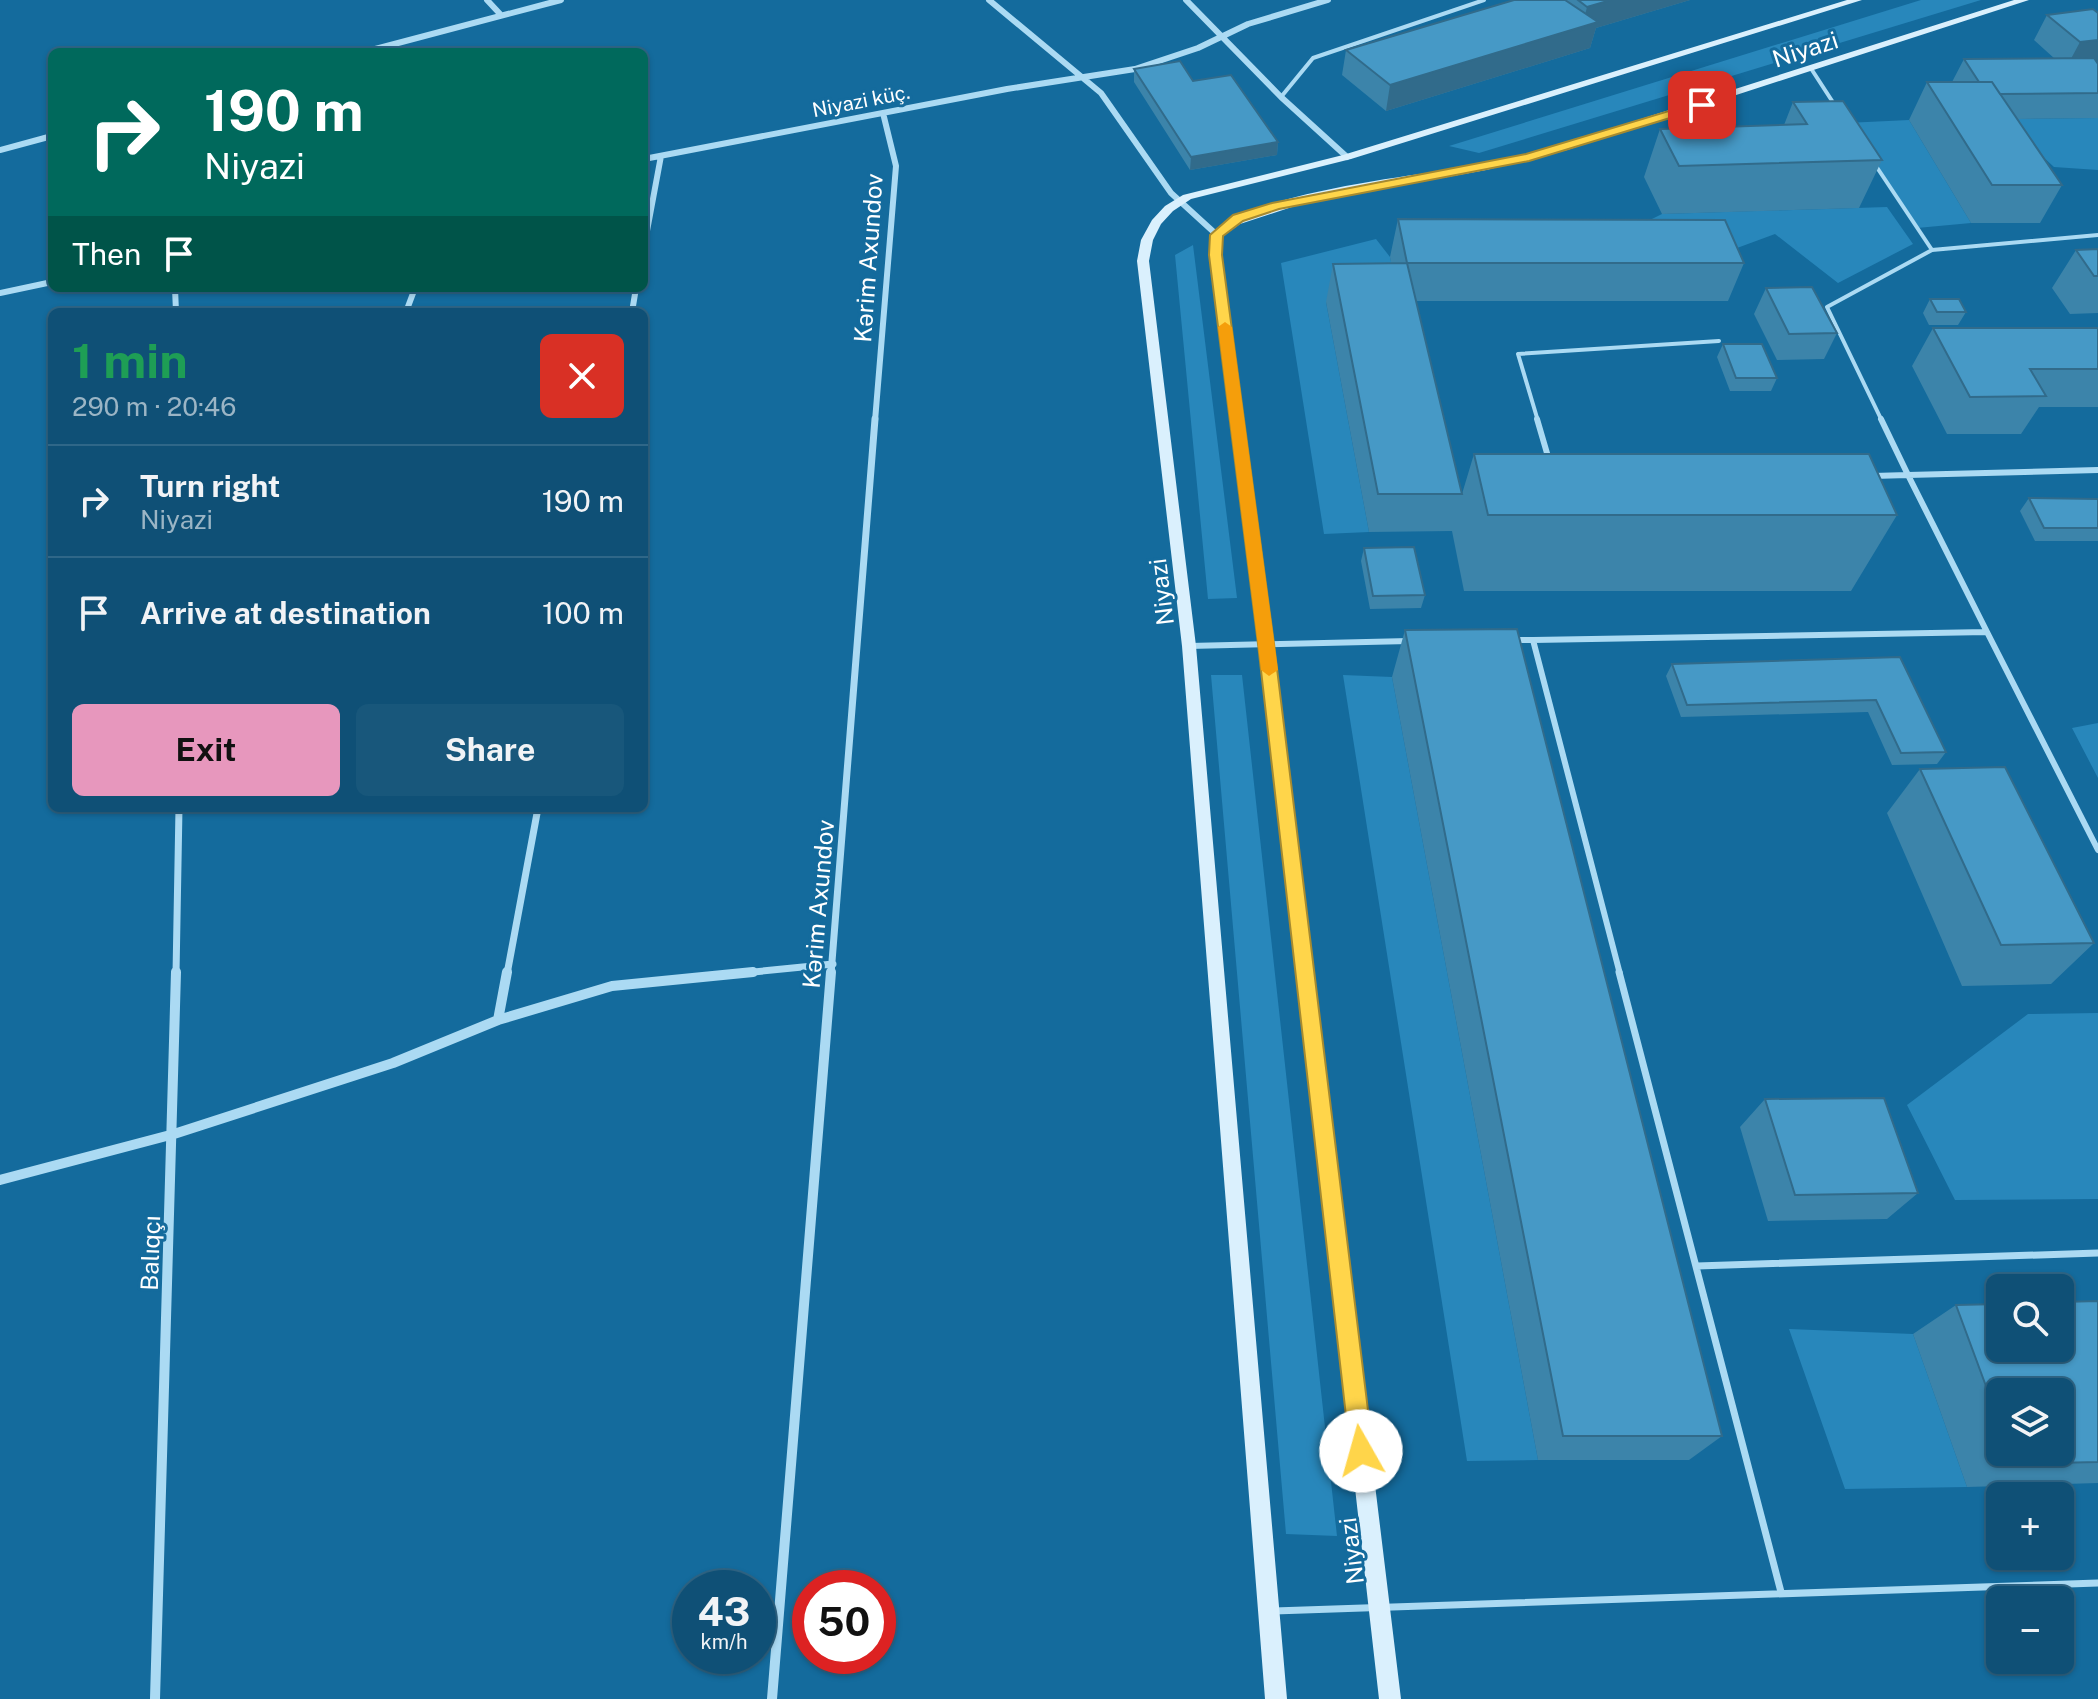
<!DOCTYPE html>
<html lang="en">
<head>
<meta charset="utf-8">
<style>
	:root { --surface:#0f5076; --page:#18577b; --text:#f1f3f6; --muted:#9bb5c5; --line:#2f6788; --accent:#e797bd }
	body { margin:0; font-family:"Public Sans",sans-serif; background:var(--page); color:var(--text); height:100vh; display:flex; flex-direction:column; font-size:30px; white-space:nowrap }
	* { box-sizing:border-box; margin:0 }
	p { font-size:26px; color:var(--muted) }
	.icon { flex:none; width:44px; height:44px; fill:none; stroke:currentColor; stroke-width:2; stroke-linecap:round; stroke-linejoin:round }
	.map { position:relative; flex:1; overflow:hidden }
	.sheet { position:absolute; left:48px; top:308px; width:600px; height:504px; display:flex; flex-direction:column; background:var(--surface); border-radius:12px; box-shadow:0 2px 6px #0004,0 0 0 2px var(--line) }
	.sheet>* { flex:none }
	.banner { position:absolute; left:48px; top:48px; width:600px; height:244px; border-radius:12px; box-shadow:0 2px 6px #0004,0 0 0 2px var(--line); background:#00695c; color:#fff; overflow:hidden }
	.fabs { position:absolute; left:1986px; top:1274px; display:grid; gap:16px }
	.fabs a { display:grid; place-items:center; width:88px; height:88px; border-radius:12px; background:var(--surface); box-shadow:0 2px 6px #0004,0 0 0 2px var(--line); font-size:40px }
	.speed { position:absolute; left:672px; top:1570px; display:flex; gap:16px; font-size:40px; font-weight:700; text-align:center }
	.speed>* { display:grid; place-content:center; width:104px; height:104px; border-radius:50%; background:var(--surface); box-shadow:0 2px 6px #0004,0 0 0 2px var(--line); line-height:1 }
	.speed small { font-size:20px; font-weight:400 }
	.speed .limit { border:12px solid #d22; background:#fff; color:#111 }
	.pin { position:absolute; display:grid; place-items:center; width:68px; height:68px; color:#fff; margin:-34px; border-radius:16px; box-shadow:0 4px 12px #0006 }
	.me { position:absolute; width:88px; margin:-44px; rotate:353deg; stroke-linejoin:round; filter:drop-shadow(0 0 6px #0008) }
	.turn { display:flex; align-items:center; gap:28px; height:168px; padding:0 24px; font-size:36px }
	.turn .icon { width:104px; height:104px; stroke-width:2.5 }
	.turn b { display:block; font-size:56px; line-height:68px }
	.then { display:flex; align-items:center; height:76px; padding:0 24px; background:#0003; gap:16px; font-size:30px }
	.round { display:grid; place-items:center; flex:none; width:84px; height:84px; border-radius:12px; background:var(--page) }
	.summary { display:flex; align-items:center; justify-content:space-between; height:136px; padding:0 24px }
	h1 { font-size:48px; font-weight:700; line-height:60px; color:#1e9e55 }
	.action { display:flex; gap:16px; margin-top:auto; padding:16px 24px }
	.action a { flex:1; height:92px; border-radius:12px; background:var(--accent); color:#111; font-size:32px; font-weight:700; line-height:92px; text-align:center }
	.action a+a { background:var(--page); color:var(--text) }
	ul { padding:0; list-style:none }
	li { display:flex; align-items:center; gap:24px; height:112px; padding:0 24px; border-top:2px solid var(--line) }
	li div { flex:1 }
	li b { display:block; font-size:30px }
	li em { font-style:normal }
	.map>svg:first-child { display:block }
	.green { fill:#2887bb }
	.lines { fill:none; stroke-linecap:round; stroke-linejoin:round }
	.service-far2 { stroke:#abdaf3; stroke-width:4 }
	.service-far1 { stroke:#abdaf3; stroke-width:6 }
	.service { stroke:#abdaf3; stroke-width:7 }
	.minor-far2 { stroke:#abdaf3; stroke-width:6 }
	.minor-far1 { stroke:#abdaf3; stroke-width:7 }
	.minor { stroke:#abdaf3; stroke-width:10 }
	.secondary { fill:#daf0fd; fill-rule:evenodd }
	.wall { fill:#3c84aa; fill-rule:evenodd }
	.shaded-wall { fill:#316b8b }
	.building { fill:#4699c6; stroke:#316b8b; stroke-width:2 }
	.route { fill:#ffd54a; stroke:#a68a30; stroke-width:2 }
	.slow { fill:#f59e0b }
	.labels { text-anchor:middle; dominant-baseline:central; stroke-width:6; stroke-linejoin:round; paint-order:stroke }
	.far-street-label { font-size:20px; fill:#fff; stroke:#146b9d }
	.street-label { font-size:24px; fill:#fff; stroke:#146b9d }
</style>
</head>
<body>
<div class="map">
<svg width="2098" height="1699" viewBox="0 0 2098 1699">
	<rect width="100%" height="100%" fill="#146b9d"/>
	<path class="green" d="M1921,0H1981L1479,153L1449,146Z
		M2098,118V170L2054,167L2002,119Z
		M1909,120L1971,223L1917,228L1846,123Z
		M1887,207L1913,244L1838,283L1775,234L1710,258L1630,230L1662,214Z
		M1376,239L1390,257L1399,301L1326,302L1369,532L1324,534L1281,263Z
		M1193,245L1237,598L1208,599L1175,255Z
		M1211,675H1242L1337,1536L1286,1534Z
		M1343,675L1392,677L1538,1460L1467,1461Z
		M2098,723V778L2072,728Z
		M2098,1013V1199L1955,1200L1907,1105L2028,1014Z
		M1789,1329L1913,1334L1967,1487L1845,1489Z"/>
	<g class="lines">
		<path class="service-far2" d="M1812,70L1836,107
			M1281,97L1313,58L1484,0
			M1874,163L1932,250L1827,307L1882,421
			M1932,250L2098,235
			M1538,421L1518,354L1719,341"/>
		<path class="service-far1" d="M1537,419L1549,460
			M1873,476L1908,475L1881,419
			M1987,632L1908,475L2098,470
			M1512,640H1533L1620,974
			M1533,640L1987,632L2098,850
			M1189,646L1409,641"/>
		<path class="service" d="M1619,972L1781,1592
			M1697,1266L2098,1253
			M1274,1611L2098,1583"/>
		<path class="minor-far2" d="M487,0L501,15
			M989,0L1101,93L1171,193L1217,235
			M1186,0L1281,97L1347,157
			M364,52L561,0
			M0,150L52,136
			M644,159L1007,89L1135,69L1198,48L1248,24L1328,0
			M644,247L661,156
			M175,288L176,312
			M0,293L52,282
			M406,312L415,288
			M632,312L636,288
			M875,421L896,166L883,113"/>
		<path class="minor-far1" d="M176,974L179,808
			M507,974L538,808
			M733,974L833,964
			M831,974L875,419"/>
		<path class="minor" d="M498,1020L507,972
			M0,1180L174,1134L393,1063L498,1020L612,986L753,972
			M155,1699L176,972
			M772,1699L831,972"/>
		<path class="secondary" d="M1847,0H1862L1351,159L1191,199L1173,211L1161,224L1153,240L1149,261L1196,646L1287,1699H1265L1182,646L1137,261L1141,240L1152,220L1165,206L1183,195L1343,155Z
			M2014,0H2029L1567,150L1486,170L1304,203L1240,224L1223,236L1222,255L1273,644L1401,1699H1379L1259,644L1210,255L1211,235C1253,193 1399,178 1459,168C1490,163 1520,156 1550,148Z"/>
	</g>
	<path class="wall" d="M1514,0H1690L1596,28L1590,48L1386,111L1342,75L1346,50Z
		M2098,13V118L2018,119L2062,185L2040,223H1971L1909,120L1927,82H1952L1964,59H2055L2034,40L2047,15Z
		M1134,69L1193,81L1278,142L1277,155L1190,170L1134,82Z
		M1793,102L1882,160L1859,208L1662,214L1644,177L1660,129L1784,125Z
		M1398,219L1744,263L1728,301H1416L1462,494L1474,454L1897,515L1851,591H1464L1452,531L1369,532L1326,302L1333,264L1391,263L1390,257Z
		M2098,249V313L2070,314L2052,288L2076,250Z
		M1766,288L1837,333L1824,359L1777,360L1754,314Z
		M1930,299L1966,312L1958,325H1929L1923,313Z
		M1933,328H2098V407H2039L2021,434H1947L1912,366Z
		M1723,344L1777,378L1771,391H1730L1717,357Z
		M2029,498L2098,499V541H2035L2020,511Z
		M1364,548L1425,595L1421,608L1370,609L1361,561Z
		M1405,630L1722,1436L1689,1460H1538L1392,677Z
		M1900,657L1946,752L1937,764L1892,765L1868,712L1681,717L1666,676L1672,664Z
		M1920,769L2094,943L2051,984L1962,986L1887,813Z
		M1765,1099L1918,1193L1887,1219L1768,1221L1740,1127Z
		M2098,1301V1483L1967,1487L1913,1334L1956,1305ZM2000,1392L2060,1452H2000Z"/>
	<path class="shaded-wall" d="M1611,0H1690L1596,28L1590,48L1386,111L1390,85L1582,27L1587,7Z
		M2098,40V63L2066,68L2080,42Z
		M1278,142L1277,155L1190,170L1191,157Z"/>
	<path class="building" d="M1514,0H1565L1598,22L1390,85L1346,50Z
		M1578,0H1611L1587,7Z
		M2093,9L2098,13V40L2080,42L2047,15Z
		M2094,58L2098,64V93L2000,94L1992,82H1979L1964,59Z
		M1180,61L1193,81L1231,75L1278,142L1191,157L1134,69Z
		M1927,82H1992L2062,185H1992Z
		M1843,101L1882,160L1679,166L1660,129L1807,124L1793,102Z
		M1398,219L1725,220L1744,263H1407Z
		M2098,249V276H2094L2076,250Z
		M1407,263L1462,494H1378L1333,264Z
		M1812,287L1837,333L1789,334L1766,288Z
		M1930,299H1959L1966,312H1937Z
		M1933,328H2098V369H2030L2046,396L1970,397Z
		M1723,344H1762L1777,378H1736Z
		M1474,454H1869L1897,515H1488Z
		M2029,498L2098,499V528H2044Z
		M1414,547L1425,595L1373,596L1364,548Z
		M1517,629L1722,1436H1563L1405,630Z
		M1900,657L1946,752L1901,753L1876,700L1687,705L1672,664Z
		M2005,767L2094,943L2001,945L1920,769Z
		M1884,1098L1918,1193L1795,1195L1765,1099Z
		M2098,1301V1462L2015,1464L2010,1452H2060V1392H2000V1424L1956,1305L2000,1304V1348H2060V1302Z"/>
	<path class="route" d="M1702,101L1708,105L1706,107L1529,161L1279,209L1243,221L1223,236L1222,255L1274,644L1373,1451L1369,1460L1361,1463L1353,1460L1350,1451L1258,644L1209,255L1210,235L1233,215L1272,203L1526,154Z"/>
	<path class="slow" d="M1225,322L1232,327L1278,670L1269,676L1261,670L1218,327Z"/>
	<g class="labels">
		<g class="far-street-label">
			<text transform="translate(861 101) rotate(-11)">Niyazi küç.</text>
		</g>
		<g class="street-label">
			<text transform="translate(1805 49) rotate(-18)">Niyazi</text>
			<text transform="translate(868 258) rotate(-86)">Kərim Axundov</text>
			<text transform="translate(1161 592) rotate(-97)">Niyazi</text>
			<text transform="translate(818 904) rotate(-85)">Kərim Axundov</text>
			<text transform="translate(150 1253) rotate(-88)">Balıqçı</text>
			<text transform="translate(1351 1551) rotate(-97)">Niyazi</text>
		</g>
	</g>
</svg>
<div class="fabs">
<a><svg class="icon" aria-label="search" viewBox="0 0 24 24"><circle cx="10" cy="10" r="6"/><path d="M15 15l6 6"/></svg></a>
<a><svg class="icon" aria-label="layers" viewBox="0 0 24 24"><path d="M12 4l9 5-9 5-9-5zM3 14l9 5 9-5"/></svg></a>
<a>+</a>
<a>−</a>
</div>
<div class="speed"><div>43<small>km/h</small></div><div class="limit">50</div></div>
<div class="pin" style="left:1702px;top:105px;background:#d93025"><svg class="icon" aria-label="arrive" viewBox="0 0 24 24"><path d="M6 21V4h12l-3 4 3 4H6"/></svg></div>
<svg class="me" style="left:1361px;top:1451px" viewBox="-20 -20 40 40"><circle r="19" fill="#fff"/><path d="M0-13L10 11 0 6-10 11z" fill="#ffd54a"/></svg>
<div class="banner">
<div class="turn"><svg class="icon" aria-label="right" viewBox="0 0 24 24"><path d="M7 20v-9h11M14 6l5 5-5 5"/></svg><div><b>190 m</b>Niyazi</div></div>
<div class="then">Then<svg class="icon" aria-label="arrive" viewBox="0 0 24 24"><path d="M6 21V4h12l-3 4 3 4H6"/></svg></div>
</div>
<section class="sheet">
<div class="summary"><div><h1>1 min</h1><p>290 m · 20:46</p></div><a class="round" style="background:#d93025;color:#fff"><svg class="icon" aria-label="close" viewBox="0 0 24 24"><path d="M6 6l12 12M18 6L6 18"/></svg></a></div>
<ul>
<li><svg class="icon" aria-label="right" viewBox="0 0 24 24"><path d="M7 20v-9h11M14 6l5 5-5 5"/></svg><div><b>Turn right</b><p>Niyazi</p></div><em>190 m</em></li>
<li><svg class="icon" aria-label="arrive" viewBox="0 0 24 24"><path d="M6 21V4h12l-3 4 3 4H6"/></svg><div><b>Arrive at destination</b></div><em>100 m</em></li>
</ul>
<div class="action"><a>Exit</a><a>Share</a></div>
</section>
</div>
</body>
</html>
